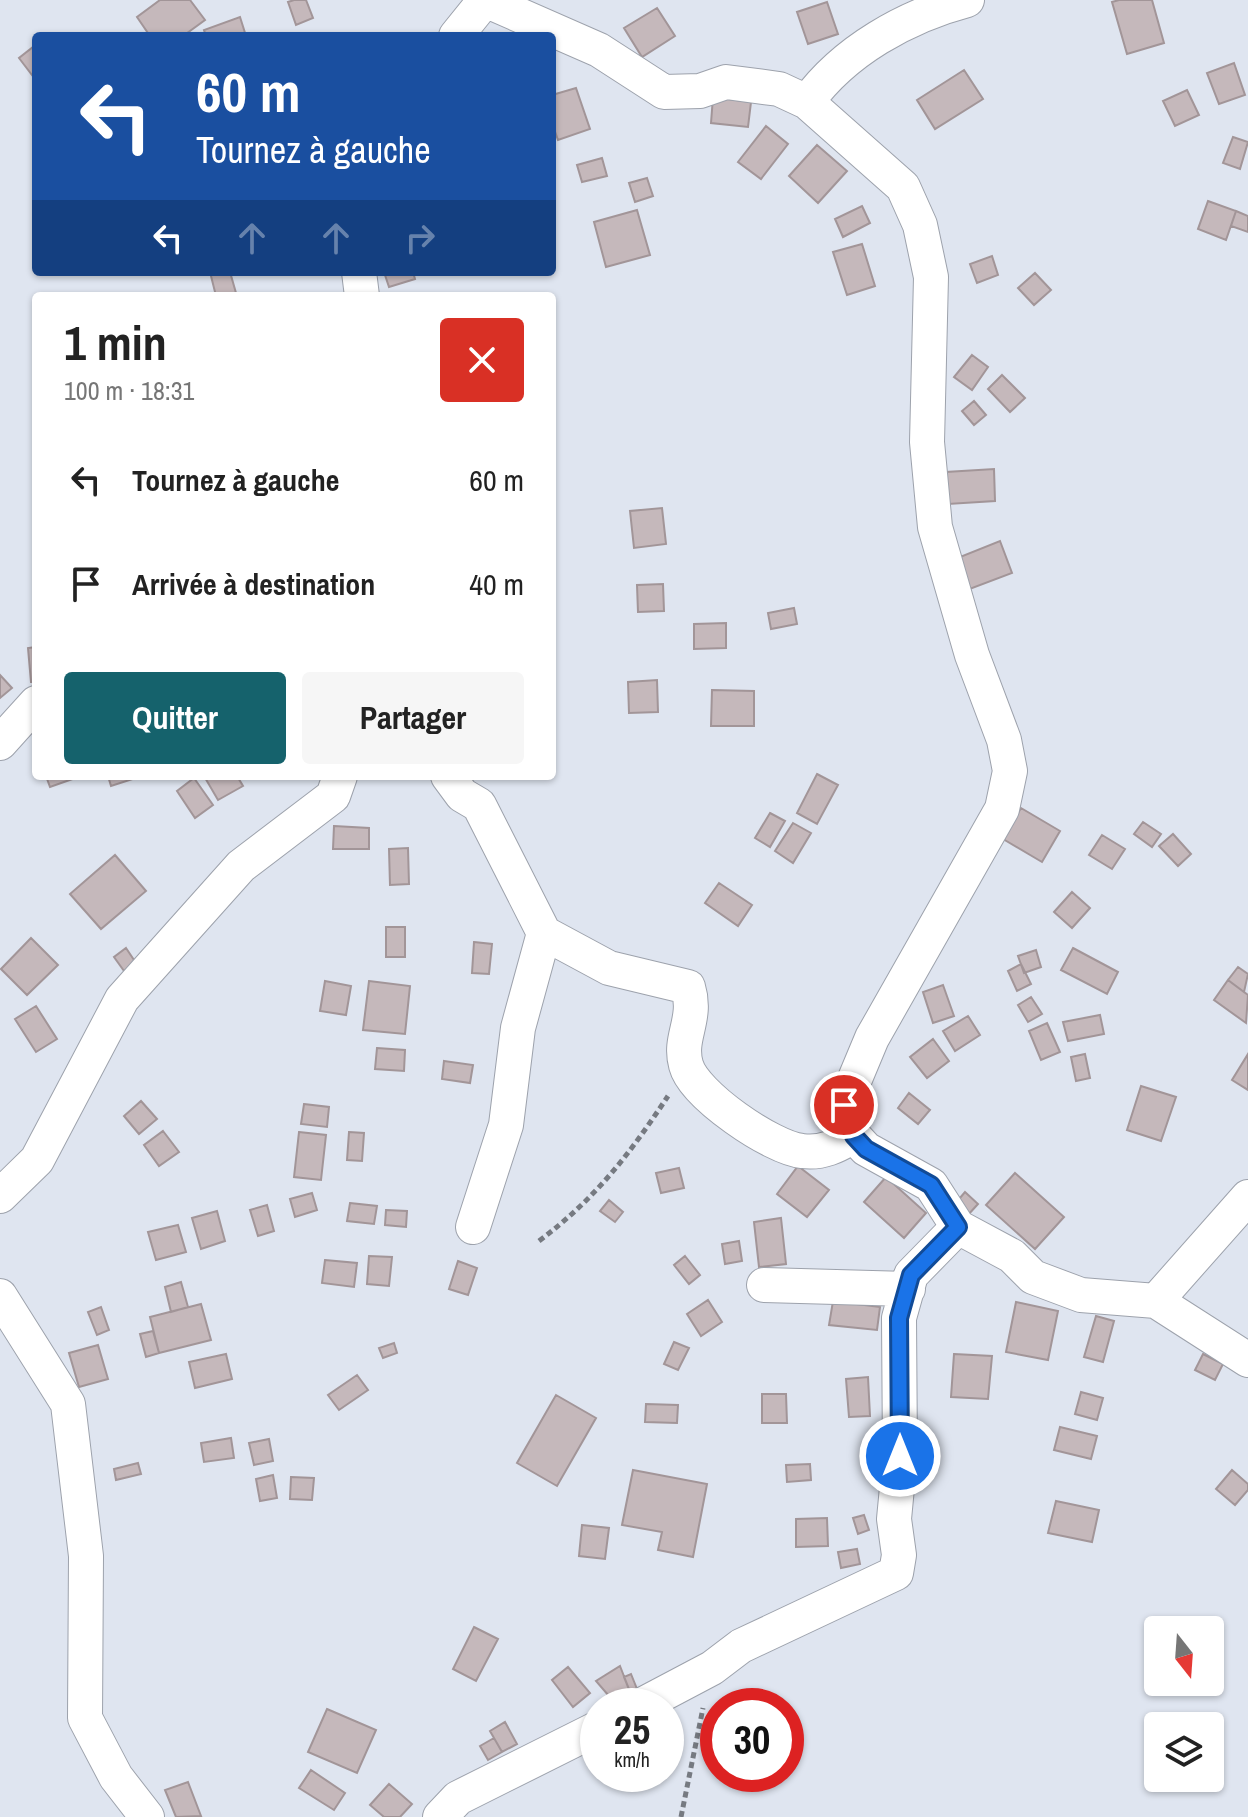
<!DOCTYPE html>
<html lang="fr">
<head>
<meta charset="utf-8">
<style>
	:root { --surface:#fff; --page:#f6f6f6; --text:#222; --muted:#767676; --accent:#15626c }
	body { margin:0; font-family:"Archivo Narrow",sans-serif; background:var(--page); color:var(--text); height:100vh; display:flex; flex-direction:column; font-size:30px; white-space:nowrap }
	* { box-sizing:border-box; margin:0 }
	p { font-size:26px; color:var(--muted) }
	.icon { flex:none; width:44px; height:44px; fill:none; stroke:currentColor; stroke-width:2; stroke-linecap:round; stroke-linejoin:round }
	.map { position:relative; flex:1; overflow:hidden }
	.side { position:absolute; left:32px; top:292px; width:524px; height:488px; display:flex; flex-direction:column; background:var(--surface); border-radius:8px; box-shadow:0 2px 6px #0004 }
	.side>* { flex:none }
	.hud { position:absolute; left:32px; top:32px; width:524px; height:244px; border-radius:8px; box-shadow:0 2px 6px #0004; background:#1a4fa0; color:#fff; overflow:hidden }
	.needle { width:52px; rotate:163deg }
	.tools { position:absolute; left:1144px; top:1616px; display:grid; gap:16px }
	.tools a { display:grid; place-items:center; width:80px; height:80px; border-radius:8px; background:var(--surface); box-shadow:0 2px 6px #0004; font-size:40px }
	.speed { position:absolute; left:580px; top:1688px; display:flex; gap:16px; font-size:40px; font-weight:700; text-align:center }
	.speed>* { display:grid; place-content:center; width:104px; height:104px; border-radius:50%; background:var(--surface); box-shadow:0 2px 6px #0004; line-height:1 }
	.speed small { font-size:20px; font-weight:400 }
	.speed .limit { border:12px solid #d22; background:#fff; color:#111 }
	.pin { position:absolute; display:grid; place-items:center; width:68px; height:68px; color:#fff; margin:-34px; border:4px solid #fff; border-radius:50%; box-shadow:0 2px 8px #0007 }
	.me { position:absolute; width:88px; margin:-44px; rotate:0deg; stroke-linejoin:round; filter:drop-shadow(0 0 6px #0008) }
	.turn { display:flex; align-items:center; gap:28px; height:168px; padding:0 32px; font-size:36px }
	.turn .icon { width:104px; height:104px; stroke-width:2.5 }
	.turn b { display:block; font-size:56px; line-height:68px }
	.lanes { display:flex; align-items:center; height:76px; padding:0 32px; background:#0003; justify-content:center; gap:40px; direction:ltr }
	.lanes .off { opacity:.35 }
	.round { display:grid; place-items:center; flex:none; width:84px; height:84px; border-radius:8px; background:var(--page) }
	.headline { display:flex; align-items:center; justify-content:space-between; height:136px; padding:0 32px }
	h1 { font-size:48px; font-weight:800; line-height:60px }
	.primary-button { display:flex; gap:16px; margin-top:auto; padding:16px 32px }
	.primary-button a { flex:1; height:92px; border-radius:8px; background:var(--accent); color:#fff; font-size:32px; font-weight:800; line-height:92px; text-align:center }
	.primary-button a+a { background:var(--page); color:var(--text) }
	ul { padding:0; list-style:none }
	li { display:flex; align-items:center; gap:24px; height:104px; padding:0 32px }
	li div { flex:1 }
	li b { display:block; font-size:30px }
	li em { font-style:normal }
	.map>svg:first-child { display:block }
	.building { fill:#c5b8bb; stroke:#a29598; stroke-width:2 }
	.lines { fill:none; stroke-linecap:round; stroke-linejoin:round }
	.minor-casing { stroke:#9da2ac; stroke-width:36 }
	.path { stroke:#767a81; stroke-width:5; stroke-dasharray:6 4; stroke-linecap:butt }
	.minor { stroke:#fff; stroke-width:34 }
	.route-casing { stroke:#114b97; stroke-width:20 }
	.route { stroke:#1a73e8; stroke-width:14 }
</style>
</head>
<body>
<div class="map">
<svg width="1248" height="1817" viewBox="0 0 1248 1817">
	<rect width="100%" height="100%" fill="#dfe5f0"/>
	<path class="building" d="M160,0H190L205,20L183,36H150L137,17Z
		M294,0H306L313,18L296,25L288,2Z
		M1119,0H1152L1164,43L1127,54L1112,2Z
		M827,2L838,34L808,44L797,12Z
		M657,8L675,36L642,57L624,28Z
		M240,17L246,36H206L204,30Z
		M33,47L36,51L35,79L19,58Z
		M1234,63L1245,95L1219,104L1207,73Z
		M964,70L983,99L935,129L917,100Z
		M576,88L590,129L558,140L552,123V95Z
		M1187,90L1199,115L1175,126L1163,101Z
		M713,97L751,102L748,127L711,123Z
		M766,126L788,144L761,179L738,162Z
		M1233,137L1248,142L1240,169L1223,163Z
		M817,145L847,171L818,203L789,176Z
		M602,158L607,176L582,182L577,165Z
		M647,178L653,196L635,202L629,183Z
		M1208,201L1236,211L1226,240L1198,229Z
		M862,206L870,223L843,237L835,219Z
		M637,210L650,255L606,267L594,222Z
		M1236,211L1248,216V232L1231,226Z
		M862,244L875,286L847,295L833,252Z
		M992,256L998,275L977,283L970,264Z
		M210,272H230L236,293L216,296Z
		M384,272H413L415,279L389,287Z
		M1035,273L1051,290L1034,305L1018,288Z
		M972,355L988,367L972,390L954,377Z
		M1002,375L1025,398L1010,412L988,389Z
		M974,401L986,415L974,425L962,411Z
		M994,469L995,501L948,504L946,472Z
		M662,508L666,544L634,548L630,511Z
		M1000,541L1012,573L967,590L955,559Z
		M663,584L664,611L638,612L637,585Z
		M794,608L797,624L771,629L768,613Z
		M726,623V648L694,649V624Z
		M36,647V682H31L28,648Z
		M0,675L12,688L0,698Z
		M657,680L658,712L629,713L628,682Z
		M712,690L754,691V726H711Z
		M817,774L838,785L817,824L797,813Z
		M46,776H81L50,787Z
		M108,776H135L136,778L111,786Z
		M204,776H237L243,786L218,800Z
		M194,778L213,805L195,818L177,791Z
		M1021,808L1060,831L1042,862L1003,839Z
		M770,813L785,821L770,847L755,838Z
		M1143,822L1161,834L1152,847L1134,834Z
		M793,823L811,833L793,863L775,851Z
		M334,826L369,828V849H333Z
		M1173,834L1191,854L1178,866L1159,846Z
		M1102,835L1125,849L1112,869L1089,855Z
		M408,848L409,884L390,885L389,849Z
		M115,855L146,891L101,929L70,894Z
		M719,883L752,905L738,926L705,903Z
		M1072,892L1090,908L1072,928L1054,912Z
		M386,927H405V957H386Z
		M31,938L58,965L27,995L1,969Z
		M474,942L492,944L489,974L472,973Z
		M126,948L136,963L124,971L114,957Z
		M1073,948L1118,972L1107,994L1061,970Z
		M1036,950L1041,967L1024,973L1018,956Z
		M1021,964L1031,984L1017,991L1008,971Z
		M1238,967L1248,974L1244,992L1228,980Z
		M1228,980L1248,995L1246,1023L1214,1000Z
		M325,981L351,986L346,1015L320,1011Z
		M369,981L410,986L405,1034L363,1030Z
		M943,985L954,1016L933,1023L923,992Z
		M1031,997L1042,1014L1028,1022L1018,1005Z
		M36,1006L57,1039L36,1052L15,1019Z
		M1100,1015L1104,1034L1068,1041L1063,1022Z
		M968,1016L980,1035L955,1051L943,1031Z
		M1047,1023L1060,1052L1041,1060L1029,1031Z
		M933,1039L949,1061L927,1078L910,1057Z
		M377,1048L405,1050L404,1071L375,1069Z
		M1085,1054L1090,1078L1076,1081L1071,1057Z
		M1248,1054V1090L1232,1080Z
		M444,1061L473,1065L470,1083L442,1079Z
		M1141,1086L1176,1097L1161,1141L1127,1130Z
		M909,1093L930,1110L918,1124L898,1108Z
		M141,1101L157,1119L139,1134L124,1116Z
		M304,1104L329,1107L327,1127L301,1124Z
		M163,1131L179,1152L159,1166L144,1145Z
		M299,1132L326,1135L321,1180L294,1177Z
		M349,1132L364,1133L362,1161L347,1160Z
		M798,1166L829,1190L807,1217L777,1194Z
		M679,1168L684,1188L661,1193L656,1173Z
		M1015,1173L1064,1217L1035,1249L986,1205Z
		M886,1177L926,1213L904,1238L864,1202Z
		M965,1192L978,1204L967,1216L954,1205Z
		M312,1193L317,1210L295,1217L290,1199Z
		M609,1200L623,1212L615,1222L600,1211Z
		M350,1203L377,1206L374,1224L347,1221Z
		M267,1205L274,1231L258,1236L250,1210Z
		M386,1210L407,1211L406,1227L385,1225Z
		M217,1211L225,1241L201,1249L192,1218Z
		M781,1218L786,1264L759,1267L754,1222Z
		M178,1225L186,1252L156,1260L148,1232Z
		M739,1241L742,1261L725,1264L722,1244Z
		M369,1256L392,1257L389,1286L367,1284Z
		M685,1256L700,1275L689,1284L674,1265Z
		M325,1260L357,1263L354,1287L322,1283Z
		M458,1261L477,1268L468,1295L449,1289Z
		M181,1282L188,1307L171,1312L165,1287Z
		M708,1300L722,1322L701,1336L687,1314Z
		M833,1301L880,1307L877,1330L829,1325Z
		M1016,1302L1058,1311L1048,1360L1006,1352Z
		M201,1304L211,1340L159,1353L150,1317Z
		M101,1307L109,1330L97,1335L88,1312Z
		M1096,1316L1114,1321L1103,1362L1084,1357Z
		M153,1331L159,1353L146,1357L140,1334Z
		M674,1342L689,1348L678,1370L664,1364Z
		M394,1343L397,1353L383,1358L379,1348Z
		M98,1345L108,1379L79,1387L69,1353Z
		M226,1354L232,1379L195,1388L189,1362Z
		M954,1354L992,1356L988,1399L951,1397Z
		M1203,1354L1223,1364L1215,1380L1195,1370Z
		M357,1375L368,1390L339,1410L328,1395Z
		M868,1377L870,1416L849,1417L846,1379Z
		M1081,1392L1103,1398L1097,1420L1075,1414Z
		M762,1394H786L787,1423H762Z
		M556,1395L596,1418L557,1486L517,1463Z
		M646,1404L678,1405L677,1423L645,1422Z
		M1060,1427L1097,1436L1091,1459L1054,1450Z
		M231,1438L234,1458L204,1462L201,1443Z
		M269,1439L273,1461L254,1465L249,1443Z
		M138,1463L141,1474L116,1480L114,1469Z
		M810,1464L811,1480L787,1482L786,1465Z
		M633,1470L707,1484L693,1557L658,1550L662,1532L622,1525Z
		M1232,1470L1248,1484V1490L1235,1505L1216,1489Z
		M273,1475L277,1498L260,1501L256,1479Z
		M291,1477L314,1478L312,1500L290,1499Z
		M1056,1501L1099,1510L1092,1542L1048,1533Z
		M864,1515L869,1530L858,1534L853,1518Z
		M827,1518L828,1546L796,1547V1519Z
		M582,1525L609,1528L605,1559L579,1556Z
		M857,1549L860,1564L841,1568L838,1552Z
		M474,1627L498,1639L476,1681L453,1669Z
		M620,1666L632,1697L615,1703L596,1681Z
		M568,1667L590,1693L573,1707L552,1680Z
		M631,1674L639,1694L632,1697L624,1677Z
		M327,1709L376,1730L357,1773L308,1752Z
		M505,1722L517,1744L502,1752L490,1731Z
		M494,1738L502,1752L488,1760L480,1746Z
		M311,1770L345,1793L334,1810L299,1788Z
		M188,1782L201,1816L176,1817L165,1790Z
		M389,1784L412,1804L400,1817H384L370,1805Z"/>
	<g class="lines">
		<g class="minor-casing">
			<path id="minor" d="M485,0L599,50L664,92L700,91L726,82L779,89L807,102L903,187L920,225L931,277L927,442L935,527L972,655L1004,740L1010,771L1002,809L872,1038L844,1105L854,1136
				M456,36L485,0
				M807,102C844,51 906,16 967,0
				M359,272L362,296
				M0,743L36,703
				M448,776L462,795L479,805L544,933L609,968L688,987C698,1020 678,1037 686,1065C694,1095 772,1148 802,1151C823,1154 838,1145 854,1136L866,1149L931,1185L958,1227L1012,1256L1033,1277L1081,1295L1156,1301L1248,1360
				M0,1196L37,1160L122,999L241,866L333,796L340,776
				M473,1227L506,1125L518,1028L544,933
				M764,1285L908,1289
				M0,1296L68,1404L86,1556L85,1718L116,1777L147,1817
				M1156,1301L1248,1197
				M640,1706L712,1668L741,1646L896,1573L899,1555L894,1519L900,1456L899,1318L911,1275L958,1227
				M440,1817L458,1798L598,1728"/>
		</g>
		<path class="path" d="M539,1241C596,1198 629,1155 668,1096
			M681,1817L703,1708"/>
		<use href="#minor" class="minor"/>
	</g>
	<g class="lines">
		<g class="route-casing">
			<path id="route" d="M844,1105L854,1136L866,1149L931,1185L958,1227L911,1275L899,1318L900,1456"/>
		</g>
		<use href="#route" class="route"/>
	</g>
</svg>
<div class="tools">
<a><svg class="needle" viewBox="-14 -14 28 28"><path d="M0-13l5 13h-10z" fill="#e53935"/><path d="M0 13l5-13h-10z" fill="#767676"/></svg></a>
<a><svg class="icon" aria-label="layers" viewBox="0 0 24 24"><path d="M12 4l9 5-9 5-9-5zM3 14l9 5 9-5"/></svg></a>
</div>
<div class="speed"><div>25<small>km/h</small></div><div class="limit">30</div></div>
<div class="pin" style="left:844px;top:1105px;background:#d93025"><svg class="icon" aria-label="arrive" viewBox="0 0 24 24"><path d="M6 21V4h12l-3 4 3 4H6"/></svg></div>
<svg class="me" style="left:900px;top:1456px" viewBox="-20 -20 40 40"><circle r="17" fill="#1a73e8" stroke="#fff" stroke-width="3"/><path d="M0-11L8 9 0 5-8 9z" fill="#fff"/></svg>
<div class="hud">
<div class="turn"><svg class="icon" aria-label="left" viewBox="0 0 24 24"><path d="M17 20v-9H6M10 6l-5 5 5 5"/></svg><div><b>60 m</b>Tournez à gauche</div></div>
<div class="lanes"><svg class="icon" aria-label="left" viewBox="0 0 24 24"><path d="M17 20v-9H6M10 6l-5 5 5 5"/></svg><svg class="icon off" aria-label="ahead" viewBox="0 0 24 24"><path d="M12 20V5M6 11l6-6 6 6"/></svg><svg class="icon off" aria-label="ahead" viewBox="0 0 24 24"><path d="M12 20V5M6 11l6-6 6 6"/></svg><svg class="icon off" aria-label="right" viewBox="0 0 24 24"><path d="M7 20v-9h11M14 6l5 5-5 5"/></svg></div>
</div>
<section class="side">
<div class="headline"><div><h1>1 min</h1><p>100 m · 18:31</p></div><a class="round" style="background:#d93025;color:#fff"><svg class="icon" aria-label="close" viewBox="0 0 24 24"><path d="M6 6l12 12M18 6L6 18"/></svg></a></div>
<ul>
<li><svg class="icon" aria-label="left" viewBox="0 0 24 24"><path d="M17 20v-9H6M10 6l-5 5 5 5"/></svg><div><b>Tournez à gauche</b></div><em>60 m</em></li>
<li><svg class="icon" aria-label="arrive" viewBox="0 0 24 24"><path d="M6 21V4h12l-3 4 3 4H6"/></svg><div><b>Arrivée à destination</b></div><em>40 m</em></li>
</ul>
<div class="primary-button"><a>Quitter</a><a>Partager</a></div>
</section>
</div>
</body>
</html>
